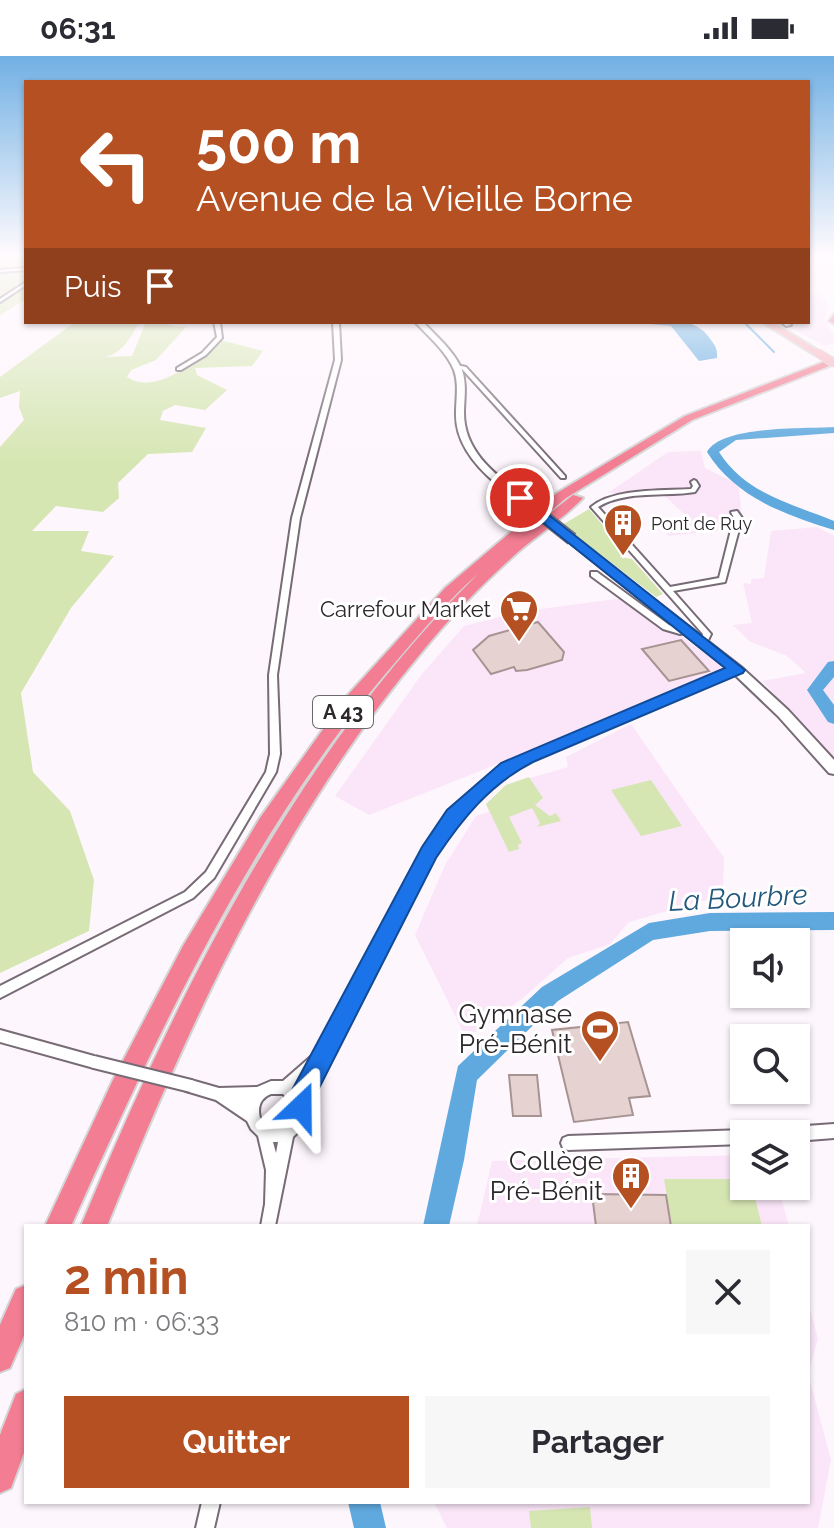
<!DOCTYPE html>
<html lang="fr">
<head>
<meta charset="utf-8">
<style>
	:root { --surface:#fff; --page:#f7f7f7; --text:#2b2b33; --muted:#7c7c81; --accent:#b55023 }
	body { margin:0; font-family:Raleway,sans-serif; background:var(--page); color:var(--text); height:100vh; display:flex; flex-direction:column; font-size:30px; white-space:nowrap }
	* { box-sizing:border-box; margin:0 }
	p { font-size:26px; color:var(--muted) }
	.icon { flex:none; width:44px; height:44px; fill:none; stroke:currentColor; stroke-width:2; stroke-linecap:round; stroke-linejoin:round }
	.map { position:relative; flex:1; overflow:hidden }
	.drawer { position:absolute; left:24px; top:1168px; width:786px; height:280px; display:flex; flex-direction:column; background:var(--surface); border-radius:0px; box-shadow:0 2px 6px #0004 }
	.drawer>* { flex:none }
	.top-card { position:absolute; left:24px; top:24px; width:786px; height:244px; border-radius:0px; box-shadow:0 2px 6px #0004; background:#b55023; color:#fff; overflow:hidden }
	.tools { position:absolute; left:730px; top:872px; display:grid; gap:16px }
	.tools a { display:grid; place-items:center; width:80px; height:80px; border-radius:0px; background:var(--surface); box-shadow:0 2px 6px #0004; font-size:40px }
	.pin { position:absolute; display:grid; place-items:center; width:68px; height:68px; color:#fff; margin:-34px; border:4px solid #fff; border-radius:50%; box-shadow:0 2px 8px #0007 }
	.me { position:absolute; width:88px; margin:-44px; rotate:23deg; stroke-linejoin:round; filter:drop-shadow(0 0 6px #0008) }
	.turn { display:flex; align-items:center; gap:28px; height:168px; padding:0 40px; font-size:36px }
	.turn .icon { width:104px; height:104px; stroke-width:2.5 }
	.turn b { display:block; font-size:56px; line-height:68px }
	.then { display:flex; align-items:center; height:76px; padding:0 40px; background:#0003; gap:16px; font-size:30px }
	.round { display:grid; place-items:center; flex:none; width:84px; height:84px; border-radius:0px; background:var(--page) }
	.head { display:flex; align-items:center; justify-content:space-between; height:136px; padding:0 40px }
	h1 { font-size:48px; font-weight:700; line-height:60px; color:var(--accent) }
	.button { display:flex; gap:16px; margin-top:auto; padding:16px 40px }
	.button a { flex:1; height:92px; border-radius:0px; background:var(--accent); color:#fff; font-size:32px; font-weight:700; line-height:92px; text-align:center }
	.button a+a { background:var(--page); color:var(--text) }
	.status { display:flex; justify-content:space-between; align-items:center; height:56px; padding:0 40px; background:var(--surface); direction:ltr }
	.status svg { height:22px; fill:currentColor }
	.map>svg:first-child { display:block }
	.built { fill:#fae6f8 }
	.green { fill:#d6e6b3 }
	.water { fill:#5fa9de }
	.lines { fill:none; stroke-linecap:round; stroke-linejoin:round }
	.stream { stroke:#5fa9de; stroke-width:2 }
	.river { fill:#5fa9de; fill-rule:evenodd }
	.building { fill:#e6d2d1; stroke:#a69392; stroke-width:2 }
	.minor-casing { stroke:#776b76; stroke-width:4 }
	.secondary-casing { stroke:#776b76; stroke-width:4 }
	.primary-casing { stroke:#d5d4d5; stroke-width:4 }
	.motorway-casing { stroke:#d5d4d5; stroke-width:4 }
	.minor { fill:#fff; fill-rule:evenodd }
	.secondary { fill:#fff; fill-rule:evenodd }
	.primary { fill:#f8b1be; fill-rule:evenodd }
	.motorway { fill:#f37d92; fill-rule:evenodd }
	.minor-bridge-casing { stroke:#776b76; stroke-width:16; stroke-linecap:butt }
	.secondary-bridge-far1-casing { stroke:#776b76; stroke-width:11; stroke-linecap:butt }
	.secondary-bridge-casing { stroke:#776b76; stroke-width:14; stroke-linecap:butt }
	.primary-bridge-casing { stroke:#d5d4d5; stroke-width:10; stroke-linecap:butt }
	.minor-bridge { stroke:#fff; stroke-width:12 }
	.secondary-bridge-far1 { stroke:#fff; stroke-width:9 }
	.secondary-bridge { stroke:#fff; stroke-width:11 }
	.primary-bridge { stroke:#f8b1be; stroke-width:8 }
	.route { fill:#1a73e8; stroke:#114b97; stroke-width:2 }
	.labels { text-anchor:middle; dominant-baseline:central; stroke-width:6; stroke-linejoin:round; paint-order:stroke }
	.far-poi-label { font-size:18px; fill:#2c272b; stroke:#fff; text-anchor:start }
	.shield { fill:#fff; stroke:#6b686b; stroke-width:2 }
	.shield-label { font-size:20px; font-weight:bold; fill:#2c272b }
	.poi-label { font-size:22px; fill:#2c272b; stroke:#fff; text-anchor:end }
	.near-poi-label { font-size:26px; fill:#2c272b; stroke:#fff; text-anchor:end }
	.near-water-label { font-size:28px; font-style:italic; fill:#23587d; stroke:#fff }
</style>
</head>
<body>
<div class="status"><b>06:31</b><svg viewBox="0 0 49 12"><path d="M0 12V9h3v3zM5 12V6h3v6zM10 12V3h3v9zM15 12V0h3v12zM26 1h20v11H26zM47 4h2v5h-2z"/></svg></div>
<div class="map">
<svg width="834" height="1472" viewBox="0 0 834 1472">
	<rect width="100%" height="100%" fill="#fef6fd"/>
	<path class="built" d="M808,238H820L829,249L825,262L834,280V287L824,290L781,266H808Z
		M701,395L705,412L733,426L739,432L743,472L668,480L660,465L688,462L664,439L608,437L668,396Z
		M817,471L834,480V703L762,625L806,617L787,600L749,585L733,569L752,567L743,527L751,528V523L764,522L771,475Z
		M630,541L721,610L720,616L619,660L369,759L335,740L422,618L464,570L519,556Z
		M631,668L724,802L723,839L629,866L610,888L568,902L523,942L475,976L464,978L415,879L445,809L476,760L489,756L486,748L506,729L568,711L566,701Z
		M744,1099V1130H778L789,1170H477L492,1105Z
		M808,1245L818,1283L808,1317L831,1404L818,1472H447L434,1446H808Z"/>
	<path class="green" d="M0,200H26V243L0,259Z
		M75,266H139C131,283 121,297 106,301L132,300L146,266C161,266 172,271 186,271L156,304L131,314L127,321C155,341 200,303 220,284L263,295L252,310L195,312L197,319L227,334L205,354L175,349L163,355L160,364L206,372L192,396L148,398L118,427L119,442L103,456L56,450L32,475H89L81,495L114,500L71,552L21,637L33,716L70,755L94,824L89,875L0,917V391L24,364L19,351L20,335L0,342V321Z
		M589,453L625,495L620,501L632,503L663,538L656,541L562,469Z
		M529,721L543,742L535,749L550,760L556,757L561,765L537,771L540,767L532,752L509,761L522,787L518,789L519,793L509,796L486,748L506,729Z
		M651,724L682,770L641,780L611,734Z
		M664,1123H744V1130H752L762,1170H672Z
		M590,1451L592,1472H531L529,1455Z"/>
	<path class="water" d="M630,266C656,266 691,258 708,280C714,288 718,292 717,302L699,305L671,270Z"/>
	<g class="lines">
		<path class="stream" d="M744,266L774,296"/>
		<path class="river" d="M834,371V377L736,384L719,396C746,438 790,447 834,465V474C785,459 735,441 707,396C721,369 805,373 834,371Z
			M834,605V621L823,634L834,649V668L828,666L807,634L828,606Z
			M834,856V874L710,875L653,884L558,945L477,1024L464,1104L449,1170H423L458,1010L542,931L649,867L710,857Z
			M348,1446H380L386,1472H354Z"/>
	</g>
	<path class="building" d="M538,566L564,596L562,604L527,614L516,615L514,611L491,618L473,594L489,580Z
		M681,584L709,615L669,625L642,593Z
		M628,966L650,1040L629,1042L633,1059L574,1066L552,974Z
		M509,1019H537L541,1060H513Z
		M592,1138L666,1139L671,1170H596Z"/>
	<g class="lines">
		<g class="minor-casing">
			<path id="minor" d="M26,212V214L0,216V214Z
				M26,226V229L0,246V243Z
				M214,266H220L222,282L206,299L181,314H177V312L202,297L217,281Z
				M333,266H339L341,304L300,462L277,619L280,698L276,716L214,822L193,842L0,942V930L185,836L206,816L266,716L270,698L269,619L292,462L335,304Z
				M781,266H787L791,269L786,270Z
				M456,309L466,311L565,420V422H561L462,313L454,312V310Z
				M694,424L696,425L699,430L695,436C665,441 625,434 598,451L670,531L719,522L734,462L731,456L737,455L742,462L725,526L673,535L711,578L706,588L703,589L699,586L703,578L591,451C614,432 661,435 691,433L693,430L691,426Z
				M591,516H597L669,569C675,571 689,571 692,574L691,576L680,578L663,573L591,520Z
				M737,611L741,614L740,616L530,703L506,717L485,734L467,753L437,796L332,999L305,1046L307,1055L305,1064L299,1075L293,1081L275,1170H261L265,1148L266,1114L258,1080L251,1073L247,1065L216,1044L186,1035L184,1030L186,1025L191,1024L219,1032L257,1031L271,1025H283L322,991L416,813L444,768L460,747L478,729L499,712L524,699ZM271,1038H283L292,1048C295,1065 285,1074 269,1071L260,1062C257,1050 261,1042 271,1038ZM273,1086H278L276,1097Z
				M0,974L94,1000L99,1002L100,1006L99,1010L94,1012L0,986Z
				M834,1068V1082L796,1085V1078H785L787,1073L792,1071Z
				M744,1074L750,1078H744V1088L568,1094L563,1092L561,1087L563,1082L568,1080Z
				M202,1446H220L214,1472H196Z"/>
		</g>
		<g class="secondary-casing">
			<path id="secondary" d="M415,266H423C437,281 454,295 462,314C467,329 464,343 464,357C464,396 496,419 523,440V444C513,444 505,436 498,429C476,411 455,387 456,357C456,342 459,328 454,314C446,295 429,281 415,266Z
				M572,480L741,611L788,654L834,704V718L829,717L778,660L733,617L568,485V481Z"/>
		</g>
		<g class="primary-casing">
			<path id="primary" d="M762,266H772L822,297L815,299Z"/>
		</g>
		<g class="motorway-casing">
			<path id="motorway" d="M834,258V268L829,265Z
				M834,302V308L692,364L566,442L536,468L573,439L583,442C564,462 539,478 518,496C483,527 450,561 421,597C280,766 189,968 107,1170H81C179,934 294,700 478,518C449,543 424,573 399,602C254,768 161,971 71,1170H45L113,1024L183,890L260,762L346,641L445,532L557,437L685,360Z
				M26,1229V1275L10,1312L0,1316V1269L16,1233Z
				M26,1333V1391L11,1432L0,1437V1379L16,1338Z"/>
		</g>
		<use href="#minor" class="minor"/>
		<use href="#secondary" class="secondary"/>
		<use href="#primary" class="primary"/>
		<use href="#motorway" class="motorway"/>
		<g class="minor-bridge-casing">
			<path id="minor-bridge" d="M94,1006L191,1030"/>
		</g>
		<g class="secondary-bridge-far1-casing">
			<path id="secondary-bridge-far1" d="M520,442L527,448"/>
		</g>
		<g class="secondary-bridge-casing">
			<path id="secondary-bridge" d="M525,446L572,483"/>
		</g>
		<g class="primary-bridge-casing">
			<path id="primary-bridge" d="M818,297L834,307"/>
		</g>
		<use href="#minor-bridge" class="minor-bridge"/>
		<use href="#secondary-bridge-far1" class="secondary-bridge-far1"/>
		<use href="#secondary-bridge" class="secondary-bridge"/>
		<use href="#primary-bridge" class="primary-bridge"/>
	</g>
	<linearGradient id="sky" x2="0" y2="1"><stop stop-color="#71b0e4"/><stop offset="0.49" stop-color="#fffbfe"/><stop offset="1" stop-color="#fffbfe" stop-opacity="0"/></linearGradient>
	<rect width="834" height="406" fill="url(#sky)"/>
	<path class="route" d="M516,440H525L745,614L743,617L533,706C490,728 462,763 436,802L312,1046L309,1060L301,1063L292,1060L287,1044L291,1036L422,791L447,754L501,707L725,612L516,445Z"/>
	<defs>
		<g id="building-pin" transform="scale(2)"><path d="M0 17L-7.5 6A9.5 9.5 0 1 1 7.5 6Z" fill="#b55023" stroke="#fff"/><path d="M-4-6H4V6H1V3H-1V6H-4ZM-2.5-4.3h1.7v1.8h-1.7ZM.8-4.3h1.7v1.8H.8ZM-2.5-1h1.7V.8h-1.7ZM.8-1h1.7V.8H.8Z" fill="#fff"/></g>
		<g id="supermarket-pin" transform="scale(2)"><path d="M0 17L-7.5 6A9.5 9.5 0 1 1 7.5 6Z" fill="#b55023" stroke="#fff"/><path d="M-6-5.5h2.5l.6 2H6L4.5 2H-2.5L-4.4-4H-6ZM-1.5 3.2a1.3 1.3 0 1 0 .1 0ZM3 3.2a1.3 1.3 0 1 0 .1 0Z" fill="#fff"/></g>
		<g id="stadium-pin" transform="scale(2)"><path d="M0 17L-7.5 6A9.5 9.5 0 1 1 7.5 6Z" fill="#b55023" stroke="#fff"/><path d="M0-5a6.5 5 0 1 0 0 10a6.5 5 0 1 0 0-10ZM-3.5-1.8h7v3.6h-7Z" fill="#fff"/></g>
	</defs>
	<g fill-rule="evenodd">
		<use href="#building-pin" x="623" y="467"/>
		<use href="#supermarket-pin" x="519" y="553"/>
		<use href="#stadium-pin" x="600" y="973"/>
		<use href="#building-pin" x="631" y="1120"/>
	</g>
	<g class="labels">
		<g class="far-poi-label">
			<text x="651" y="467">Pont de Ruy</text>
		</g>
		<rect class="shield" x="313" y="640" width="60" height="32" rx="6"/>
		<g class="shield-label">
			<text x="343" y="656">A 43</text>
		</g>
		<g class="poi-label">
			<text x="491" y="553">Carrefour Market</text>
		</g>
		<g class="near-poi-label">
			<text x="572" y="958">Gymnase<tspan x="572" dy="30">Pré-Bénit</tspan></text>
			<text x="603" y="1105">Collège<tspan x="603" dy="30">Pré-Bénit</tspan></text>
		</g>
		<g class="near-water-label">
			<text transform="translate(738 842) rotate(-3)">La Bourbre</text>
		</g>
	</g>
</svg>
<div class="tools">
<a><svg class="icon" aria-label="sound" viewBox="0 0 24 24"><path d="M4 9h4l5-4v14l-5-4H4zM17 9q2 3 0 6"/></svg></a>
<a><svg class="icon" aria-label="search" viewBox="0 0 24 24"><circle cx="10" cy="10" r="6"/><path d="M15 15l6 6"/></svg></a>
<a><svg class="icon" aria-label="layers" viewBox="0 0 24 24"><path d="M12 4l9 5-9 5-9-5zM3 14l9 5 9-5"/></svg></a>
</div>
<div class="pin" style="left:520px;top:442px;background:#d93025"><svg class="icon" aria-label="arrive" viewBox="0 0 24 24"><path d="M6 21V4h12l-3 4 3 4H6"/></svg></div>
<svg class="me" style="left:301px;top:1051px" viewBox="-20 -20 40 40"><path d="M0-17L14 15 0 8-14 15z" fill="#1a73e8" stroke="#fff" stroke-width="4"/></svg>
<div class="top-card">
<div class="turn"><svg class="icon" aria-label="left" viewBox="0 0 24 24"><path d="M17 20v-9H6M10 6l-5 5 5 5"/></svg><div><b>500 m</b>Avenue de la Vieille Borne</div></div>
<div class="then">Puis<svg class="icon" aria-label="arrive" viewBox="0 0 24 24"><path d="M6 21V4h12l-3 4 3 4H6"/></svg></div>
</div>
<section class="drawer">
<div class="head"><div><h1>2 min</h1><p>810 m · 06:33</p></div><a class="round"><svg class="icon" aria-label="close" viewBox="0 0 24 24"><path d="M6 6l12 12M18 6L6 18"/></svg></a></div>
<div class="button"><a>Quitter</a><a>Partager</a></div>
</section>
</div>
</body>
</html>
